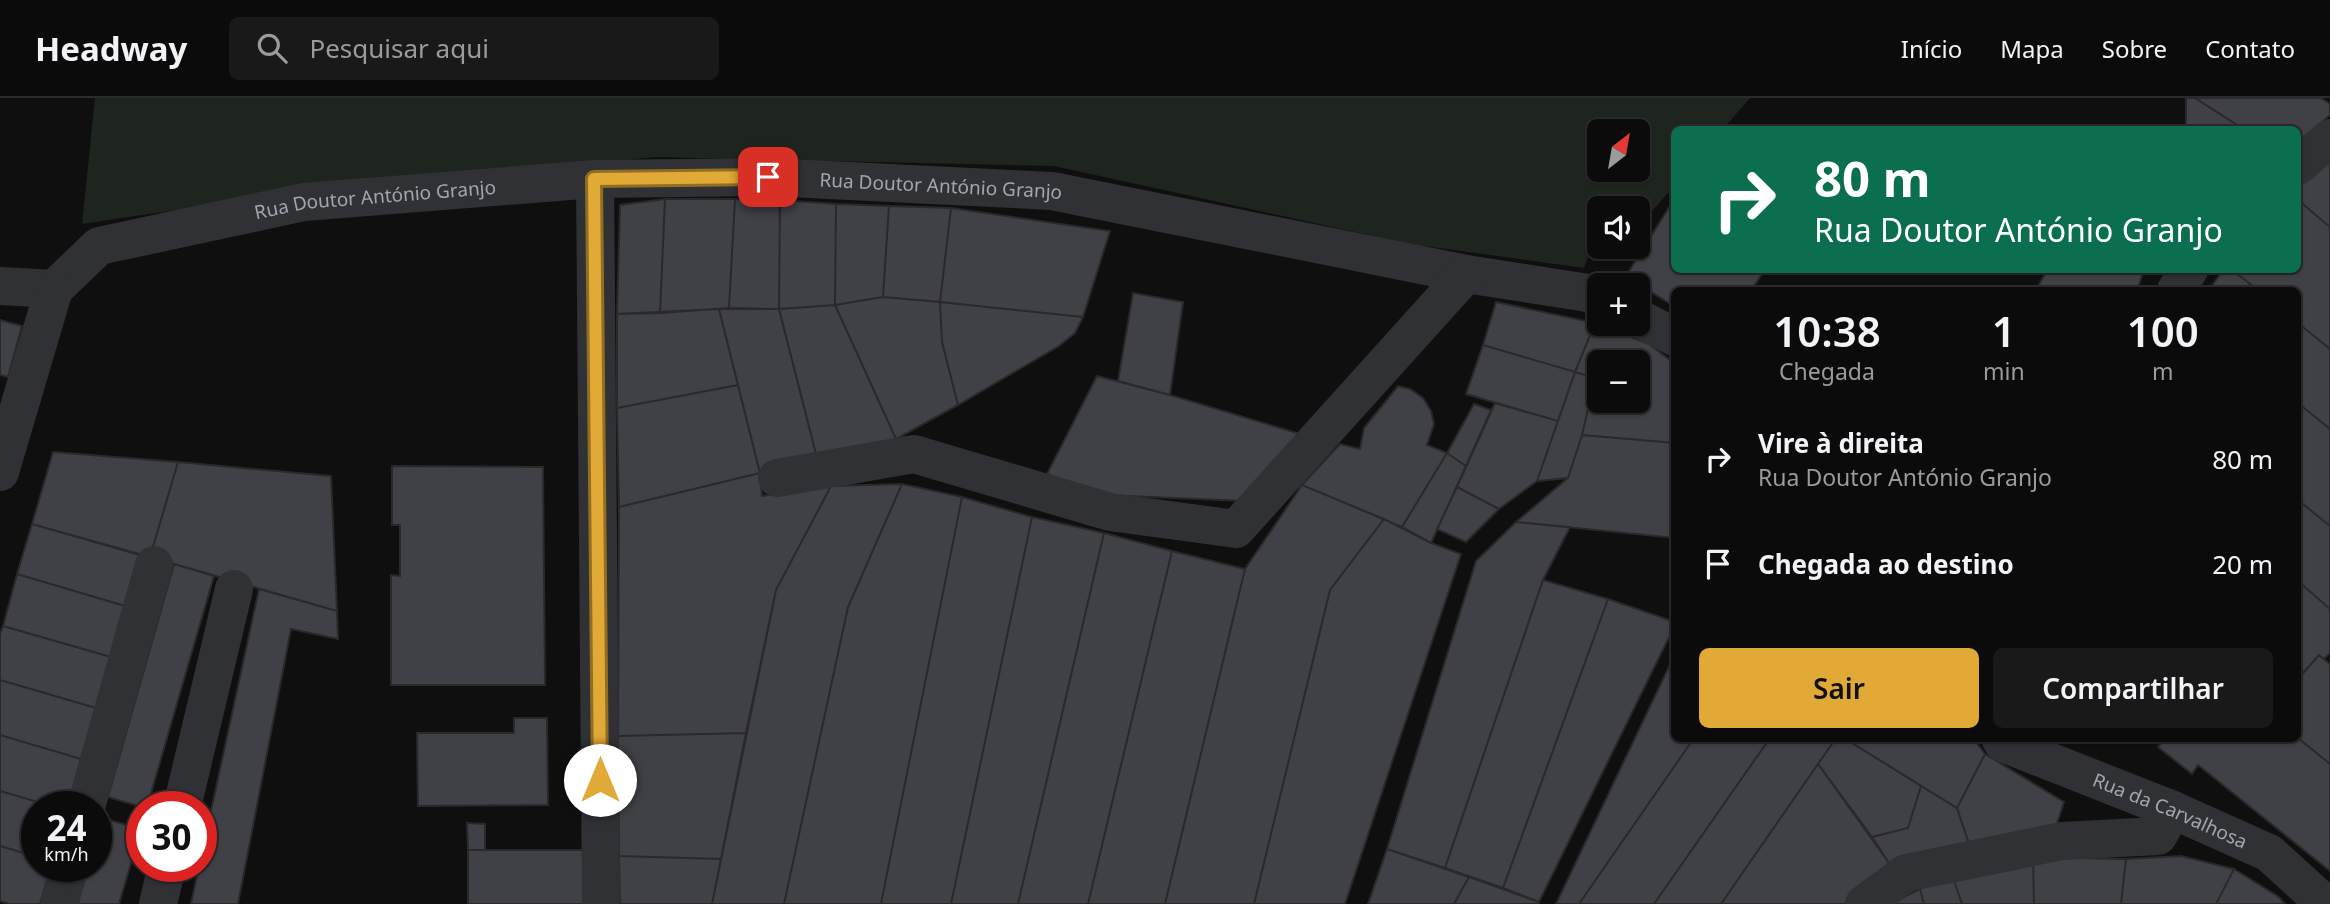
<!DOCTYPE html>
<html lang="pt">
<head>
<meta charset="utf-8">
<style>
	:root { --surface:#0b0b0c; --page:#19191a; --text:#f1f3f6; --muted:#9a9b9d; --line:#2b2b2d; --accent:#e1a935 }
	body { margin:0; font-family:"Noto Sans",sans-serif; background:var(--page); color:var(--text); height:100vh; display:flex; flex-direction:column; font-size:26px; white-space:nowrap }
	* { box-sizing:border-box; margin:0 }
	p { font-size:23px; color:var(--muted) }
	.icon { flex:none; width:38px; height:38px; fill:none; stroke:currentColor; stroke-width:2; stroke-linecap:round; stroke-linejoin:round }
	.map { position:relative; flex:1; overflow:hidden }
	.sheet { position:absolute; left:1671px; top:189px; width:630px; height:455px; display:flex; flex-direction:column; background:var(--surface); border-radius:10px; box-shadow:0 2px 5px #0004,0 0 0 2px var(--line) }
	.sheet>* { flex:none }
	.banner { position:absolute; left:1671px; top:28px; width:630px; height:147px; border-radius:10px; box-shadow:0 2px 5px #0004,0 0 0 2px var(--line); background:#0b6e4f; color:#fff; overflow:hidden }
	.needle { width:46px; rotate:31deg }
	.tools { position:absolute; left:1587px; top:21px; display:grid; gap:14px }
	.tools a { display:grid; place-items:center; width:63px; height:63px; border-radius:10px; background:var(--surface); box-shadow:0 2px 5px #0004,0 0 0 2px var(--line); font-size:35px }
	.speed { position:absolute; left:21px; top:693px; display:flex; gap:14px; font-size:35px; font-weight:700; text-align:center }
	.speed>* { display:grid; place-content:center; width:91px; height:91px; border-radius:50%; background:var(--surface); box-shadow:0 2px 5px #0004,0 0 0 2px var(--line); line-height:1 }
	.speed small { font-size:18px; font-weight:400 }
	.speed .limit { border:10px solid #d22; background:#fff; color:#111 }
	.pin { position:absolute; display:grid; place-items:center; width:60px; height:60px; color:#fff; margin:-30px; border-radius:14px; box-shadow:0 4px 10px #0006 }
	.me { position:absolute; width:77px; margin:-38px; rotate:0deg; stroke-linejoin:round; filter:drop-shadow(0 0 5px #0008) }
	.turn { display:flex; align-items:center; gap:24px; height:147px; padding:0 28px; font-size:32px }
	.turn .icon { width:91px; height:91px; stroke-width:2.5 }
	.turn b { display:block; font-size:49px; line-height:60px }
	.eta { display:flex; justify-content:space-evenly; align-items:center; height:119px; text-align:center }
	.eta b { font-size:42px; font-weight:600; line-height:49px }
	.cta { display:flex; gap:14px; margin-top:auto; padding:14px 28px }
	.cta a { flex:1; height:80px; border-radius:10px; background:var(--accent); color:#111; font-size:28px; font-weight:600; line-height:80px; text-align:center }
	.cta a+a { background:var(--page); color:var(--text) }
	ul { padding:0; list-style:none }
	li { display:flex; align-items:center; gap:21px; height:105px; padding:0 28px }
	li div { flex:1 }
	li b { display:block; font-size:26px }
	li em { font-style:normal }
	header { display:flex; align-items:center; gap:42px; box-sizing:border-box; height:98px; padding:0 35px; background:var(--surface); border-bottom:2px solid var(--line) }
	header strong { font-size:33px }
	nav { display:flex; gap:38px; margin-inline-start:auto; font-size:24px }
	.search { width:490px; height:63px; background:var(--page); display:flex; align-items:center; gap:18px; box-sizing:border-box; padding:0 24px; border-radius:10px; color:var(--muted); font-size:26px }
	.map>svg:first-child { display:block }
	.green { fill:#1e241e; fill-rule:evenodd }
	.building { fill:#404146; stroke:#29292c; stroke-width:2; fill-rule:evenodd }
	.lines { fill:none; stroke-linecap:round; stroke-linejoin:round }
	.minor { stroke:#303135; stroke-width:38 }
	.route-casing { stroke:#926e22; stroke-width:18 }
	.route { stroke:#e1a935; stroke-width:12 }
	.labels { text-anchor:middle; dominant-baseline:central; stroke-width:5; stroke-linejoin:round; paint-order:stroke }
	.street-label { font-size:19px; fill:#a1a5b0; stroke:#0a0a0b }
</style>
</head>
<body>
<header>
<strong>Headway</strong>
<div class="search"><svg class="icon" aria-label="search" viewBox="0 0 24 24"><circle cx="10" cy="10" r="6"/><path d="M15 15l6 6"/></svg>Pesquisar aqui</div>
<nav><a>Início</a><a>Mapa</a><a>Sobre</a><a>Contato</a></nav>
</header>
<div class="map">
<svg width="2330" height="806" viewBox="0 0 2330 806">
	<rect width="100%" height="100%" fill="#0f0f10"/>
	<path class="green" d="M95,0H1750L1723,31L1675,32V87L1638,129V110H1600L1599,145L1593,146L1584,170L1410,146L1054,68L657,59L363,84L82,126ZM1600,33H1638V72H1600Z"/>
	<path class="building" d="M2186,0H2195L2245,32H2186Z
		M2195,0H2321L2330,6V17L2298,45V32H2245Z
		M2330,57V129L2298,102V90Z
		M1675,100V172H1765L1751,192H1675V209L1626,178Z
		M665,101H735L729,210L660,215Z
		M665,101L660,215L617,216L620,107Z
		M735,101L780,102L779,211L729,210Z
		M780,102L836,106L835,207L779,211Z
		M2298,102L2330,129V251L2298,225V192H2258L2232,172H2298Z
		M836,106L889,108L883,199L835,207Z
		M889,108L951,110L940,204L883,199Z
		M951,110L1110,133L1083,219L940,204Z
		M2047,172H2144L2137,192H2036Z
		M2223,172H2232L2258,192H2209Z
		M1133,195L1183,204L1170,297L1118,283Z
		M883,199L940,204L942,244L958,307L896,341L835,207Z
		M940,204L1083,219L1075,235L1059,248L958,307L942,244Z
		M1496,204L1595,225L1575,274L1483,247Z
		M835,207L896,341L818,364L779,211Z
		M719,211L738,287L617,310V216Z
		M719,211H779L818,364L760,375Z
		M0,222L22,228L8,279L0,277Z
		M1595,225L1649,246L1675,266V345L1582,337L1595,280L1575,274ZM1600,264H1638V303H1600Z
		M2298,225L2330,251V331L2298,305Z
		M1483,247L1575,274L1558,323L1466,296Z
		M1575,274L1595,280L1582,337L1568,380L1537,383Z
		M1097,278L1170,297L1307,338L1246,403L1104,397L1047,376Z
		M738,287L760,375L619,409L617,310Z
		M1398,288L1410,291L1423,300L1431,313L1434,326L1427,347L1447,355L1402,429L1302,387L1340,346L1360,351L1364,330Z
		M1495,305L1558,323L1537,383L1499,411L1457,389Z
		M2298,305L2330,331V428L2298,402Z
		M1474,306L1491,312L1466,368L1447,355Z
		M1582,337L1675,345V440L1516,424L1568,380Z
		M53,354L178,364L150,459L32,426Z
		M1447,355L1466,368L1431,445L1402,429Z
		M178,364L331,378L337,513L150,459Z
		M392,368L543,369L545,587H391V477L400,478V427H392Z
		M760,375L762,398L831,388L776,492L746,635L618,638L619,409Z
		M902,386L962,399L881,806H784L848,509Z
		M902,386L848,509L784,806H712L776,492L831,388Z
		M1302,387L1384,421L1330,492L1254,806H1165L1245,471Z
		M1457,389L1499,411L1466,444L1437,431Z
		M962,399L1032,419L951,806H881Z
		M2298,402L2330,428V511L2298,483Z
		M1032,419L1104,435L1018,806H951Z
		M1384,421L1431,445L1461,456L1345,806H1254L1330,492Z
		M1516,424L1570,429L1543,482L1445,770L1387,751L1476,463Z
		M32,426L140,457L125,508L17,476Z
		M1104,435L1172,453L1088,806H1018Z
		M1172,453L1245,471L1165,806H1088Z
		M174,466L214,478L147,709H142L108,699Z
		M17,476L125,508L111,559L3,528Z
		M1543,482L1608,501L1503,790L1445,770Z
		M2298,483L2330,511V555L2324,561L2319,557L2303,575L2298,570Z
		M259,491L337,513L338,541L291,531L238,806H191L199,768H201V759Z
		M1608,501L1675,524V527L1539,804L1503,790Z
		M3,528L111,559L96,610L0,582V536Z
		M1675,556V640H1694L1579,806H1556Z
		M2319,557L2330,566V666L2298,640V581Z
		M0,582L96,610L81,661L0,637Z
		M514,620H547L548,707L418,708L417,635H514Z
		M746,635L721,761L619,758L618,638Z
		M0,637L81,661L68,709H55L0,693Z
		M1694,640H1770L1654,806H1579Z
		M1770,640H1836L1721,806H1654Z
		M1836,640H1844L1921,688L1908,730L1872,739L1818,666Z
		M1844,640H1973L1985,656L1957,710Z
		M2165,640H2298L2330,666V773L2198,667L2192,676L2158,649Z
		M1985,656L2064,704L2055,732L1970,749L1957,710Z
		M1818,666L1889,765L1851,806H1721Z
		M1921,688L1957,710L1970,749L1889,765L1872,739L1908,730Z
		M0,693L55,709H37V759L0,748Z
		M102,720L141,731L119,806H77L88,768H96V740Z
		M467,725L485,726V752H468Z
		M0,748L37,759V768H51L40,806H9L0,803Z
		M1387,751L1469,779L1454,806H1368Z
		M468,752H589V806H468Z
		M619,758L721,761L712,806H620Z
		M2181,758L2234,771L2216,806H2121L2126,761Z
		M2033,759L2126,761L2121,806H2034Z
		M2033,759L2034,806H1962L1952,777Z
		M2234,771L2279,799L2285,806H2216Z
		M1952,777L1962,806H1924L1920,791Z
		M1469,779L1539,804L1538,806H1454Z
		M1920,791L1924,806H1890Z"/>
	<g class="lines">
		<g class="minor">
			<path d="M2298,68L2330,40"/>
			<path d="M595,81L601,806"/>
			<path id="s1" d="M0,188L54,191L99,148L304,104L595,81L768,79L1052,93L1466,176L1588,195L1600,201"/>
			<path d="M2176,192L2189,172"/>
			<path d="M1638,220L1675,239"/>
			<path d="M0,374L54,191"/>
			<path d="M777,380L914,356L1110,414L1236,431L1466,176"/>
			<path id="s2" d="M2000,640L2003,645L2173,712L2269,755L2325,806"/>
			<path d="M86,709L154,467"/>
			<path d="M182,709L234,491"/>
			<path d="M59,806L70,768"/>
			<path d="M158,806L167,768"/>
			<path d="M1864,806L1906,775L2062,743L2158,738L2173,712"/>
		</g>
	</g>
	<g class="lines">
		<g class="route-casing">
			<path id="route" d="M600,682L594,81L768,79"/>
		</g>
		<use href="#route" class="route"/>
	</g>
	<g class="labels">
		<g class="street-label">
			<text stroke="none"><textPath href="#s1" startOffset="964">Rua Doutor António Granjo</textPath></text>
			<text stroke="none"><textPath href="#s1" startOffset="397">Rua Doutor António Granjo</textPath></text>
			<text stroke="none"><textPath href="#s2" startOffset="186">Rua da Carvalhosa</textPath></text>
		</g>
	</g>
</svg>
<div class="tools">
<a><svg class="needle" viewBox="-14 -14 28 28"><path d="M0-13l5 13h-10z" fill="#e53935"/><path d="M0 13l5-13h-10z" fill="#9a9b9d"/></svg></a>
<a><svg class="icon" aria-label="sound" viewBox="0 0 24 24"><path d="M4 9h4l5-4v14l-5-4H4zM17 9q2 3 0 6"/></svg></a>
<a>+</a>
<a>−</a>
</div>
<div class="speed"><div>24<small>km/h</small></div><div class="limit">30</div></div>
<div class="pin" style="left:768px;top:79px;background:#d93025"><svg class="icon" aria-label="arrive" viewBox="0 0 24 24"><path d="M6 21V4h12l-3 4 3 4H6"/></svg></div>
<svg class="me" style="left:600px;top:682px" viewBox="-20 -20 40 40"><circle r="19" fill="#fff"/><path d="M0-13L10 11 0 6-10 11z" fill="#e1a935"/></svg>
<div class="banner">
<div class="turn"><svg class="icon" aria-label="right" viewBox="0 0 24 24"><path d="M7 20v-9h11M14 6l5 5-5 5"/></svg><div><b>80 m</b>Rua Doutor António Granjo</div></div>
</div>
<section class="sheet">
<div class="eta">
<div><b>10:38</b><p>Chegada</p></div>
<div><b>1</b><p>min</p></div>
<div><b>100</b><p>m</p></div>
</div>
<ul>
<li><svg class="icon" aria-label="right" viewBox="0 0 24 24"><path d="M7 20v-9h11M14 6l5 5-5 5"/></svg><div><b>Vire à direita</b><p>Rua Doutor António Granjo</p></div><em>80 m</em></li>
<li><svg class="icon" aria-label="arrive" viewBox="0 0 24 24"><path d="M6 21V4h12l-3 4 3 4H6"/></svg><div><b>Chegada ao destino</b></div><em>20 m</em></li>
</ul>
<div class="cta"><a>Sair</a><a>Compartilhar</a></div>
</section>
</div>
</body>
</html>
